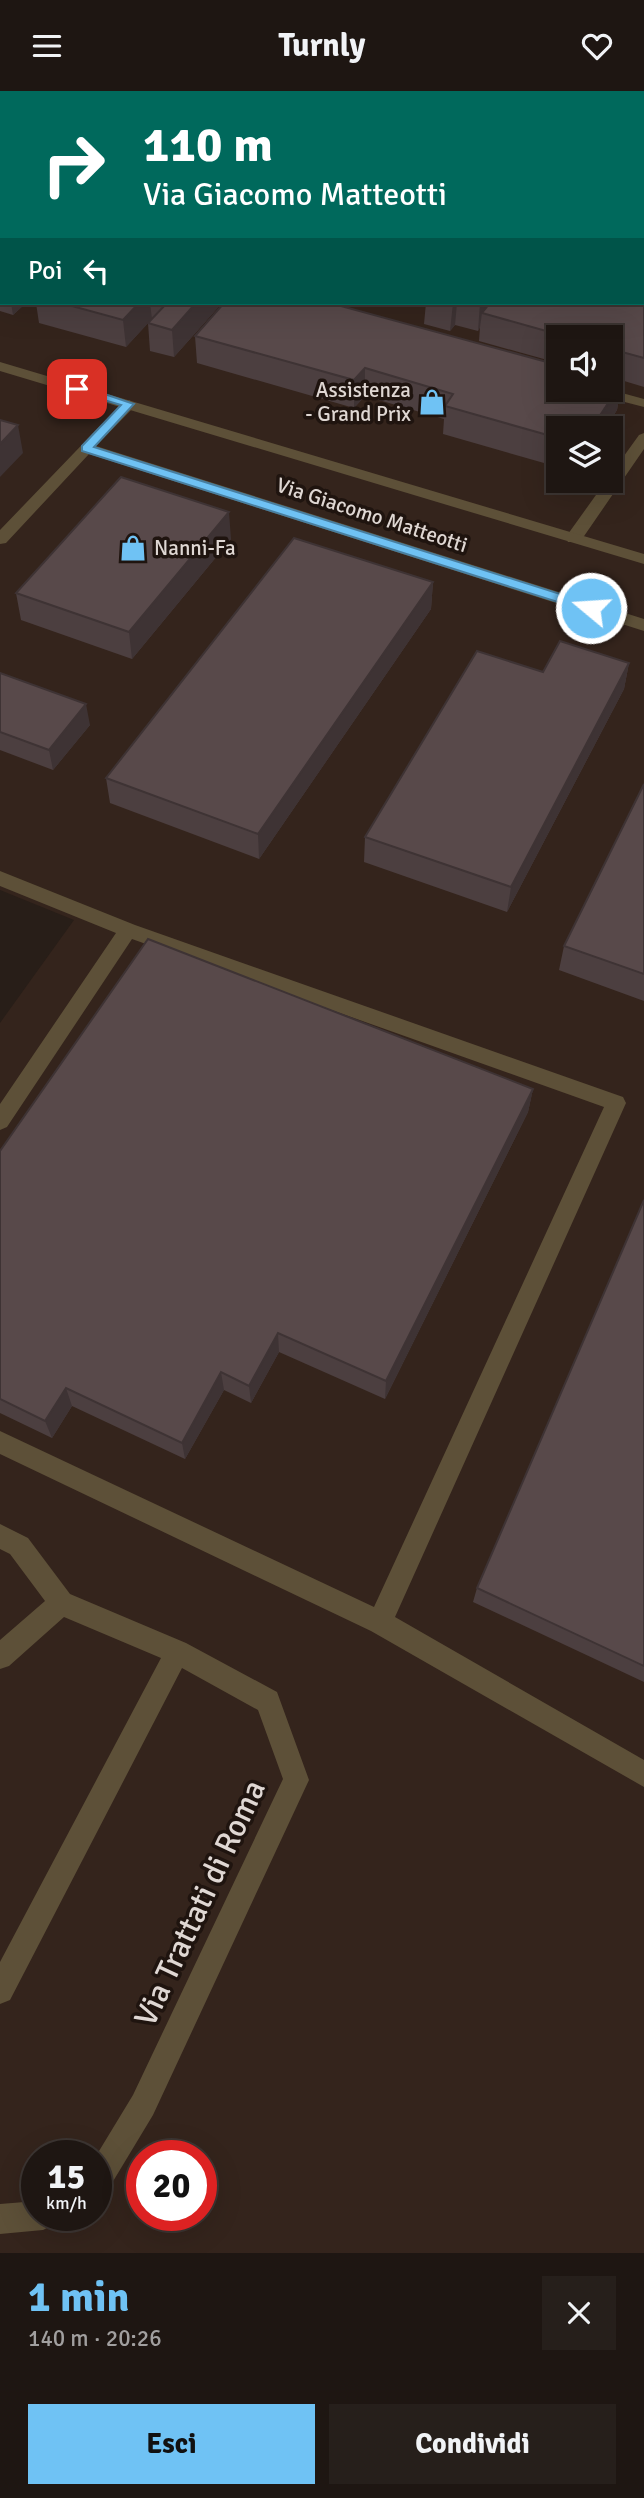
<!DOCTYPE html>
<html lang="it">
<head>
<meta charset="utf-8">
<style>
	:root { --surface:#1e1612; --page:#261f1b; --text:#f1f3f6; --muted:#a19f9f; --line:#3c3532; --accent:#6fc2f4 }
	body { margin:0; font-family:Signika,sans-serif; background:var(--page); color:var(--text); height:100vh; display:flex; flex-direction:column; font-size:26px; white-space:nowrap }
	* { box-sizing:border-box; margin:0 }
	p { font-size:23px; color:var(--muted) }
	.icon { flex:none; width:38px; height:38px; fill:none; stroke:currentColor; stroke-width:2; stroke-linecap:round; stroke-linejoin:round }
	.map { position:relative; height:2162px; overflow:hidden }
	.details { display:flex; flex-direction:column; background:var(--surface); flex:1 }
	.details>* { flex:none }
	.banner { position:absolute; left:0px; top:0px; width:644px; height:214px; box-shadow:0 7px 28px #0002,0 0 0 2px var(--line); background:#00695c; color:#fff; overflow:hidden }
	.buttons { position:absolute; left:546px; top:234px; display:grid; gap:14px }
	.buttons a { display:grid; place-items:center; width:77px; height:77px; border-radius:0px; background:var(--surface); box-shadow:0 7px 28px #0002,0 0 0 2px var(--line); font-size:35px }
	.speed { position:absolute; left:21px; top:2049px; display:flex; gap:14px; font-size:35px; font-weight:700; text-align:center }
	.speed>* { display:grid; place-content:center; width:91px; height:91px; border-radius:50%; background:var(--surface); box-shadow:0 7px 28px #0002,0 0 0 2px var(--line); line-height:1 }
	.speed small { font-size:18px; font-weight:400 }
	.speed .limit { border:10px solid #d22; background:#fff; color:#111 }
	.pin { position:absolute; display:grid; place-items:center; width:60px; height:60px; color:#fff; margin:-30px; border-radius:14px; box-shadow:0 4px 10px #0006 }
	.me { position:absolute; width:77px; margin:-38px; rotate:288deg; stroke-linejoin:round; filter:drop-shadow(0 0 5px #0008) }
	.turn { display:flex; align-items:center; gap:24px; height:147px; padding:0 28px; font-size:32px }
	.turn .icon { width:91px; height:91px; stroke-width:2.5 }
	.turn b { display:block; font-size:49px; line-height:60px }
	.then { display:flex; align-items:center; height:66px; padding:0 28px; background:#0003; gap:14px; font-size:26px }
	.round { display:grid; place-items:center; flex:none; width:74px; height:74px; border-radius:0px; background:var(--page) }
	.head { display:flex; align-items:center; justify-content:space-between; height:119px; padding:0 28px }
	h1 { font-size:42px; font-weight:700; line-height:52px; color:var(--accent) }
	.cta { display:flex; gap:14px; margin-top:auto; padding:14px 28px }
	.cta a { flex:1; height:80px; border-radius:0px; background:var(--accent); color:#111; font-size:28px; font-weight:700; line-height:80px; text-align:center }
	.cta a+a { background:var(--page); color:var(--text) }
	header { display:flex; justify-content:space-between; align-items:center; height:91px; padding:0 28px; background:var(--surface); font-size:32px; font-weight:700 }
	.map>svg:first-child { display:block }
	.built { fill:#34241c; fill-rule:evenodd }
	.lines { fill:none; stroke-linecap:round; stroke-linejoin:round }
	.lane { fill:#5d5038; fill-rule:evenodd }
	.street { fill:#5d5038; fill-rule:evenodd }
	.wall { fill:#4c3f40 }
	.shaded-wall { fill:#3e3334 }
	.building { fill:#58494a; stroke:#3e3334; stroke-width:2 }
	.route { fill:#6fc2f4; stroke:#487e9f; stroke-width:2 }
	.labels { text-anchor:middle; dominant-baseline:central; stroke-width:7; stroke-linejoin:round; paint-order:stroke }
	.far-poi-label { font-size:21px; fill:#dfd7d3; stroke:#1f140f; text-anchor:end }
	.far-street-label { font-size:21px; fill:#dfd7d3; stroke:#1f140f }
	.near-street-label { font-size:32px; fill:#dfd7d3; stroke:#1f140f }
</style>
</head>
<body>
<header><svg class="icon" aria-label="menu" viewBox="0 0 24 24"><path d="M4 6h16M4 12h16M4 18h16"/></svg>Turnly<svg class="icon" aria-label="heart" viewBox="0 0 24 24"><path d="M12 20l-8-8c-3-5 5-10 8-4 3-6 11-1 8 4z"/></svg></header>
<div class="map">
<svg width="644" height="2162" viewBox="0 0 644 2162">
	<rect width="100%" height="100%" fill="#281e18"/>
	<path class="built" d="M0,0H644V2162H0V932L74,829L0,799ZM2,2H642V212H2ZM558,247H611V299H558ZM558,338H611V390H558ZM37,2065H96V2124H37ZM142,2065H201V2124H142Z"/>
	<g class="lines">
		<path class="lane" d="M588,299H611L644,308V316L590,302Z
			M129,309L136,313L134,316L96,355L644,528V540L89,363L6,452L0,453V439L124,310Z
			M644,342V358L580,451H568L566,447L568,443L606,390H611V383L639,344Z
			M0,780L135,834L623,1006L626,1012L395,1526L644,1669V1696L371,1540L0,1363V1340L374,1516L604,1016L132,848L7,1036L0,1039V1013L116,842L0,795Z"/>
		<path class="street" d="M0,271L644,463V473L0,280Z
			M0,1433L28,1447L70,1503L186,1552L277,1601L309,1689L153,2024L106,2102L96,2107V2065L133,2004L283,1688L258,1619L182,1577L10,1909L0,1913V1871L161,1567L64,1526L9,1575L0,1578V1549L45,1510L10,1463L0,1458Z
			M37,2110V2124H58L53,2134L43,2139L0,2143V2113Z"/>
	</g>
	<path class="wall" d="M119,0H201V2H126Z
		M294,0H435L432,2H294Z
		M484,0H644V40L642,41V2H484Z
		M0,28H2V80H0Z
		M2,113V212H26L13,224L0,220V114Z
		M642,121H644V296L611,286V247H558V272L479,250L480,236L478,240L455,234L450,240L424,233L426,212H642Z
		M36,212H222L174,266L150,260L148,232L126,256L39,232Z
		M402,212H420L417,216Z
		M195,245L622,291L617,319L605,338H558V376L443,343L444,328L365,305L354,317L197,272Z
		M231,448L132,568L21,529L16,502Z
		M433,491L431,518L259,768L110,712L106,687Z
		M629,572L624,598L507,821L364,771L365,746L543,581Z
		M0,582L90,634L53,679L0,659Z
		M644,693V910L559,879L564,855Z
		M533,998L528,1021L385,1308L279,1261L251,1312L224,1299L185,1368L72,1315L52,1347L0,1322V1060Z
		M644,1109V1591L473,1511L477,1497Z"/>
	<path class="shaded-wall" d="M92,0H103V2H90Z
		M190,0H201V2H190Z
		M387,0H435L432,2H384Z
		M644,16V40L642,41V17Z
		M11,212H26L13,224Z
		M139,212H150L152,228L126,256L123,229Z
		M196,212H222L174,266L172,239Z
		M453,212H457L455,234L450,240Z
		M480,212H499L482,222L480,236L478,240Z
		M365,277V305L354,317V289Z
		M622,291L617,319L605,338H591Z
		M18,334L23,362L0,386V353Z
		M229,421L231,448L132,568L129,541Z
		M433,491L431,518L259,768L258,743Z
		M629,572L624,598L507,821L511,796Z
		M86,613L90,634L53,679L49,659Z
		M533,998L528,1021L385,1308L386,1290Z
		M278,1242L279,1261L251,1312L249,1295Z
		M221,1281L224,1299L185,1368L182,1352Z
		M66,1297L72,1315L52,1347L45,1330Z"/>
	<path class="building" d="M17,0H92L90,2H24Z
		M326,0H387L384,2H329Z
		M515,0H644V16L642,17V2H520Z
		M0,28H2V54H0Z
		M2,113V194H0V114Z
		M642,121H644V177H642Z
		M642,192L644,193V267L611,258V247H571L482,222L490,212H642Z
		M61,212H139L123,229Z
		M167,212H196L172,239L148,232Z
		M224,212H330L558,274V299H611V288L622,291L591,338H558V347L445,315L453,303L365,277L354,289L195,245Z
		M0,329L18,334L0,353Z
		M121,386L229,421L129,541L16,502Z
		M294,447L433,491L258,743L106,687Z
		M560,550L629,572L511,796L365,746L477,560L543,581Z
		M0,582L86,613L49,659L0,641Z
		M644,693V883L564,855Z
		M148,848L533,998L386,1290L278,1242L249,1295L221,1281L182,1352L66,1297L45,1330L0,1308V1060Z
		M644,1109V1575L477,1497Z"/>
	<path class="route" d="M73,295H81L134,313L94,356L595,514L597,517L595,520H586L82,360V355L121,314L73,300Z"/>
	<defs>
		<g id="shop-bare" transform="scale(2.1)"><path d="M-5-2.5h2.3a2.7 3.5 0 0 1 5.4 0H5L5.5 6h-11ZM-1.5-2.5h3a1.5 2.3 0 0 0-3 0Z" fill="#6fc2f4" stroke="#1f140f" stroke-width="2.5" paint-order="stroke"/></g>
	</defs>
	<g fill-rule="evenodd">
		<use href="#shop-bare" x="432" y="311"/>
		<use href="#shop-bare" x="133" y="457"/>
	</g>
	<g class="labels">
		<g class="far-poi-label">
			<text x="411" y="299">Assistenza<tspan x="411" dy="24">- Grand Prix</tspan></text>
			<text x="154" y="457" text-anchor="start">Nanni-Fa</text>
		</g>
		<g class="far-street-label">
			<text transform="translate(372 424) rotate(18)">Via Giacomo Matteotti</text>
		</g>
		<g class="near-street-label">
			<text transform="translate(200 1812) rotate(-65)">Via Trattati di Roma</text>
		</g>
	</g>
</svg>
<div class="buttons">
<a><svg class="icon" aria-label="sound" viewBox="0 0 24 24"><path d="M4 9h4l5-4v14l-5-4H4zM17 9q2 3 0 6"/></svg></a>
<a><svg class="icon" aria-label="layers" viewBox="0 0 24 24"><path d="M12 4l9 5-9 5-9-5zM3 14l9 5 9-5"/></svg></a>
</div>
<div class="speed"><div>15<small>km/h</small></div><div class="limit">20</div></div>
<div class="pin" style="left:77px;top:298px;background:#d93025"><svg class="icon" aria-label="arrive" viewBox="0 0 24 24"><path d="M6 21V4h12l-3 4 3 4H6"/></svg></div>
<svg class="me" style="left:591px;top:517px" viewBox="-20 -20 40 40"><circle r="17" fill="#6fc2f4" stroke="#fff" stroke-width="3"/><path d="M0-11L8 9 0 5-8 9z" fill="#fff"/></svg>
<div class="banner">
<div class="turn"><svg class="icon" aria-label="right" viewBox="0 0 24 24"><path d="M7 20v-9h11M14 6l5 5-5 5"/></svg><div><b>110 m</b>Via Giacomo Matteotti</div></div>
<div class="then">Poi<svg class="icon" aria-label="left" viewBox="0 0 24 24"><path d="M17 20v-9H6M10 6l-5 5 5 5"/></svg></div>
</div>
</div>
<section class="details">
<div class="head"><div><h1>1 min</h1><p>140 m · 20:26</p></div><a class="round"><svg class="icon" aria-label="close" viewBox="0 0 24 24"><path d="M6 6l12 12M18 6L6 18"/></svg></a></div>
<div class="cta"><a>Esci</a><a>Condividi</a></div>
</section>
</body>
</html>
